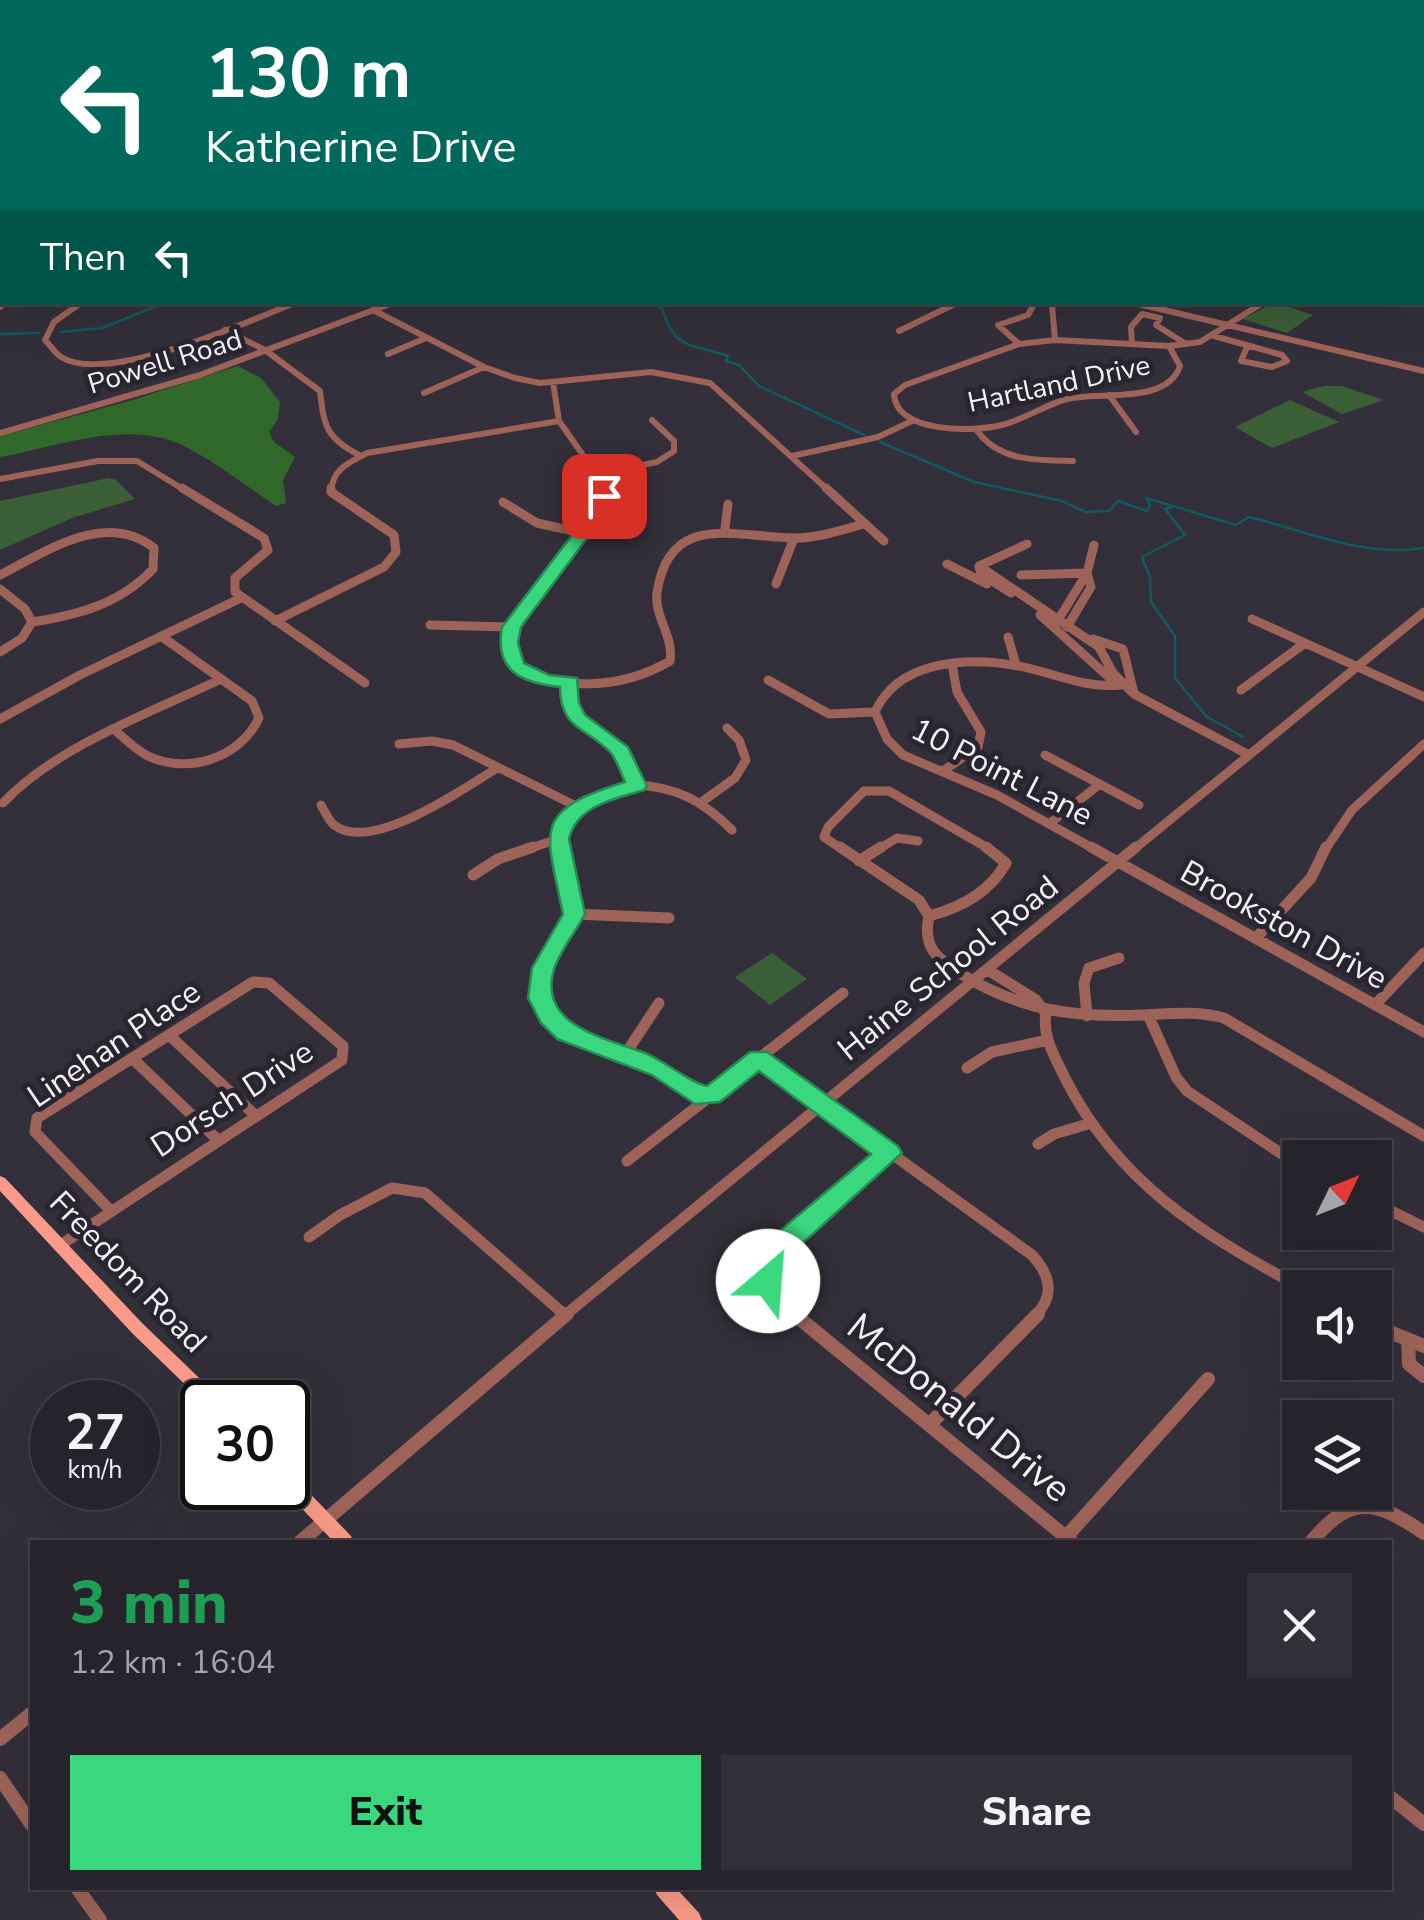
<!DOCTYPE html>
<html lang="en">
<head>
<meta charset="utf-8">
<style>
	:root { --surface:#26232c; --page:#322f38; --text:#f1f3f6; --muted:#a4a4a9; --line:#424048; --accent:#39d87f }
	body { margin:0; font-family:"Nunito Sans",sans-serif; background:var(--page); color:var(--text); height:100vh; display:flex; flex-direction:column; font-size:38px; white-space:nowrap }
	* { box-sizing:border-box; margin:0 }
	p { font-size:32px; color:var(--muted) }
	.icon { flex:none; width:55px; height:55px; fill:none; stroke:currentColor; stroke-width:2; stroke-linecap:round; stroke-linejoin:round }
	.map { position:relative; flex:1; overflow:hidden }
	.panel { position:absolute; left:30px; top:1540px; width:1362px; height:350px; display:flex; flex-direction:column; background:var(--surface); border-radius:0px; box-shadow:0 10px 40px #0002,0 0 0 2px var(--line) }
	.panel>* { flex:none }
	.top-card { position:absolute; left:0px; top:0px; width:1425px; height:305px; box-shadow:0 10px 40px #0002,0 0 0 2px var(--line); background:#00695c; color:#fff; overflow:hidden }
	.needle { width:65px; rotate:47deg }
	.controls { position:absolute; left:1282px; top:1140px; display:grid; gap:20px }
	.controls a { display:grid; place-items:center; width:110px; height:110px; border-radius:0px; background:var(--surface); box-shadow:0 10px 40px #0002,0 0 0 2px var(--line); font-size:50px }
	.speed { position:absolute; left:30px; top:1380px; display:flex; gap:20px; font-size:50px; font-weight:700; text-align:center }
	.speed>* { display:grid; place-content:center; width:130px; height:130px; border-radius:50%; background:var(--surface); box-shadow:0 10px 40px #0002,0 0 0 2px var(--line); line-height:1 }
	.speed small { font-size:25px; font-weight:400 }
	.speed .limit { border:5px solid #111; border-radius:15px; background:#fff; color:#111 }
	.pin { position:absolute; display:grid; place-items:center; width:85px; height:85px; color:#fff; margin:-42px; border-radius:20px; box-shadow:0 5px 15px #0006 }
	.me { position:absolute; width:110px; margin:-55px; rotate:27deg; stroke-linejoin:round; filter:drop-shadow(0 0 8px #0008) }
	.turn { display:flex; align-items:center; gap:35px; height:210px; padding:0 40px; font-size:45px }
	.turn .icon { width:130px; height:130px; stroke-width:2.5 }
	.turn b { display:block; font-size:70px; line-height:85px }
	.then { display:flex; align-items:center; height:95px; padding:0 40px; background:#0003; gap:20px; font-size:38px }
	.round { display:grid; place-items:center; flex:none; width:105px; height:105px; border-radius:0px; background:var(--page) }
	.overview { display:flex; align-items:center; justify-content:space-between; height:170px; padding:0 40px }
	h1 { font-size:60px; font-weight:800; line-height:75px; color:#1e9e55 }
	.primary-button { display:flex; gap:20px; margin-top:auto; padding:20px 40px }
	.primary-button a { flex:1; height:115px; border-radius:0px; background:var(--accent); color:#111; font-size:40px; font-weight:800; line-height:115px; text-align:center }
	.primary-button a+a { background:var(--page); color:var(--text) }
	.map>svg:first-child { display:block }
	.green { fill:#3a5f36 }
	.forest { fill:#2f6828 }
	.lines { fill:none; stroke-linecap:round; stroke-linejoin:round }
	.stream { stroke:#105a60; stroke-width:2.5 }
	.minor-far4 { stroke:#9d6359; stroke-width:5 }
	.minor-far3 { stroke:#9d6359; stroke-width:6 }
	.minor-far2 { stroke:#9d6359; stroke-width:9 }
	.minor-far1 { stroke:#9d6359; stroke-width:11 }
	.minor { stroke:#9d6359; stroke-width:14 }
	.major { fill:#fa9b89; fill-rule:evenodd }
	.route { fill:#39d87f; stroke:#258c53; stroke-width:2.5 }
	.labels { text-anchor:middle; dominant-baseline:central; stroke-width:10; stroke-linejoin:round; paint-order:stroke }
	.far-street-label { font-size:28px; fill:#f5f3fa; stroke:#292530 }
	.street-label { font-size:32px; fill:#f5f3fa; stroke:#292530 }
	.near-street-label { font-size:38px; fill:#f5f3fa; stroke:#292530 }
</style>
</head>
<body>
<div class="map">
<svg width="1424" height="1920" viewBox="0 0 1424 1920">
	<rect width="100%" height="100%" fill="#332f3a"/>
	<path class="green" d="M1274,303H1278L1313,315L1287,333L1242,319Z
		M1324,386H1341L1384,400L1342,414L1302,392Z
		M1290,400L1339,422L1272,448L1235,427Z
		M109,478L116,480L135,499L72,518L0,550V501Z
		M772,953L807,979L770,1005L735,977Z"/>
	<path class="forest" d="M238,366L261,378L280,402L278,419L269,432L274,442L295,457L283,480L286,503L276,506C246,486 216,462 184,446C130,418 55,447 0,457V436L129,401Z"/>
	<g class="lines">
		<path class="stream" d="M997,2L1029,0
			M646,302L662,308C675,350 689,343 728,356L726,361L739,365L759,386L864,435
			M61,332L102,328L167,302
			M0,334L39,333
			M880,442L974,482L1062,501L1085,512L1109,511L1118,501L1147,511L1150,505L1146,498L1236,525L1249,517C1306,531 1365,558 1424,548
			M1174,506L1165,509L1185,535L1142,557L1150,577L1151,602L1175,636V678L1206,716L1243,737"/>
		<path class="minor-far4" d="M313,0L319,2
			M632,0L641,2
			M1104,0H1127
			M1171,0L1180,2
			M1318,0L1377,2
			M1404,0L1411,2
			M586,2L596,0
			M787,2L806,0
			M888,2H894
			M1292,2L1296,0"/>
		<path class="minor-far3" d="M82,302L54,322L45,340C50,345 55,353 61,357C107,386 249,321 297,302
			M1046,302L1052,305L1055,340
			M1130,302L1424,371
			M0,307L5,302
			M375,311L484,367L515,378L540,383L651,372L710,383L829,491
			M225,330L265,350L320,391C324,426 326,438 359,455
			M899,331L959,302
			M1214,336L1282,355L1287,361L1272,367L1241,361L1247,347
			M1055,340L1169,346L1180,366C1167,405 1100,391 1067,399C1045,405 1025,419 1002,425C975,432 896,434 894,394L905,385L1019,344Z
			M1019,344L998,325L1028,315L1035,302
			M1132,344L1131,327L1142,314L1160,318L1156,325L1186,344
			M1169,346L1200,342L1264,302
			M388,354L426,338
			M553,382L559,421L597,475L602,491
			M424,393L484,367
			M1109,395L1136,432
			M976,429C998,462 1037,460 1073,461
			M0,433L200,375L395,302
			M792,456L878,437L914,420
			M596,475L657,462L674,451V441L652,420
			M0,479L98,461H137L186,491
			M331,491C333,468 349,463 367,453L559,421"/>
		<path class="minor-far2" d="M182,488L264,538L268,550L235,578V592L365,683
			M602,488L600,510L511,627L512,660C556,695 624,688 670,661C674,636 654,617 657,593C669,509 739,538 795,538C818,538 842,530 864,524
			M826,488L884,541
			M503,502L537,523L582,533
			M725,528L728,504
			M947,564L987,584
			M979,566L1099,647L1113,673L1134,694L1249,755
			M979,566L1027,544
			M979,567L981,574L1011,593
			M0,575C47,551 105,510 154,548L153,569C120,604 78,615 32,622
			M1021,575L1087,573L1094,545
			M776,584L794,538
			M0,589L25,609L32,622L22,638L0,652
			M1040,615L1113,681
			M1252,619L1424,697
			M275,621L384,567L396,552L394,535L331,492V488
			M430,625L511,627
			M1055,625L1087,573L1091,587L1067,627
			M1008,637L1016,665
			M1093,639L1123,649L1134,693
			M768,680L829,714L875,712
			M1241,690L1305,643
			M875,712L887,739L903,755L997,795L1096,850
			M875,712C898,661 964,657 1013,665C1051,671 1082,689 1121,685
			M0,719L80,675L241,598
			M116,731C126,740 136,750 148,756C188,775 240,758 259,718L252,701L161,636
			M399,744L432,741L453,745L578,807
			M1045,755L1139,805
			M943,771L978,747L981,732L957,692L952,664
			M636,785C677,787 703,801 732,830
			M703,801L735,778L746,760L739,740L727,728
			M3,803C55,747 152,712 221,679
			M321,805C324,810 329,821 334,825C371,854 465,788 497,768
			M1049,824L1100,784
			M525,850L558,839
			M562,850C561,803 596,793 636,785L622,753L578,717L570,683
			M843,850L824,837L828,827L864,791H889L991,850
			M877,850L897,838L918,841
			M1133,850L1424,612
			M1325,850L1352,810L1424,744"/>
		<path class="minor-far1" d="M562,847C564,863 576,903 573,916C568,932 553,948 546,963C518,1024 592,1045 636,1060C663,1069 684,1095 712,1096
			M840,847L919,900L929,916
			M1091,847L1424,1032
			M859,861L881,847
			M473,875L498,859L533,847
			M574,914L669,918
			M929,916C922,948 937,959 963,975C1020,1010 1074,1018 1140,1015C1168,1014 1196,1010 1224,1018L1424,1136
			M929,916C960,908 990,892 1006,863L986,847
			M1256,938L1311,878L1326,847
			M988,970L1036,1000L1045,1012
			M1375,1005L1424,953
			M1046,1013C1042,1037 1055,1057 1065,1078C1118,1183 1202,1234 1302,1288
			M1148,1015L1176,1077L1187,1091L1300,1166
			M1087,1016L1084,983L1089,968L1119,958
			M170,1036L256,1116
			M624,1056L659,1003
			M759,1058L1032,1255C1051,1276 1055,1296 1035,1316
			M133,1059L219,1141
			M967,1068L992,1052L1048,1040
			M1038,1144L1054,1134L1088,1124
			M627,1161L843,993
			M1375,1203L1424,1227
			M309,1237L340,1215L392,1188L425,1193L565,1315
			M59,1246L342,1060L343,1046L269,983L253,982L37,1118L35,1132L111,1211
			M564,1316L1136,847
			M797,1316C770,1294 762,1287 776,1252L889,1153"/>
		<path class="minor" d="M794,1314L1072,1542
			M1375,1326L1424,1346
			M1408,1340L1409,1364L1424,1376
			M929,1425L1038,1314
			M1066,1537L1208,1379
			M300,1542L567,1314
			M1311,1542C1351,1494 1375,1500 1424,1533
			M0,1739L32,1713
			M0,1778L32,1825
			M1390,1797L1424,1824
			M77,1888L100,1920"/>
		<path class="major" d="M0,1176L5,1178L142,1323L219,1397L221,1402H203L132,1333L0,1191Z
			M288,1474L294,1477L351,1536L353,1542H334L282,1488H288Z
			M654,1888H676L699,1913L702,1920H679L657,1895Z"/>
	</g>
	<path class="route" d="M599,492L613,496L608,510L521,627L518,643L524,663L549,675L577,678L579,703L585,715L628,747L647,786L644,790C615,799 577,805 569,839L585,914C576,931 560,951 554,969C537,1026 606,1038 645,1053C665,1061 690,1083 707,1086L750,1052H767L898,1146L902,1153L795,1250L781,1269L777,1289L768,1292L758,1289L754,1267L776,1234L871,1154L759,1071L720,1102L695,1104L652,1075L557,1039L541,1023L528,998L532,968L563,914C546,830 530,811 625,782C621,773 617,761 611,753C588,728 560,730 560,687C521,683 494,671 502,627L591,510Z"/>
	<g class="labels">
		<g class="far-street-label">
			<text transform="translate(165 362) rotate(-17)">Powell Road</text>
			<text transform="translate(1059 384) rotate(-12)">Hartland Drive</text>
		</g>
		<g class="street-label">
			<text transform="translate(1002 772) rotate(27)">10 Point Lane</text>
			<text transform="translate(1284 925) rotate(29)">Brookston Drive</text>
			<text transform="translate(948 968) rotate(-39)">Haine School Road</text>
			<text transform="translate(114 1044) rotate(-34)">Linehan Place</text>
			<text transform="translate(232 1099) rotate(-33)">Dorsch Drive</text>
			<text transform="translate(128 1272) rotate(46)">Freedom Road</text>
		</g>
		<g class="near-street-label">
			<text transform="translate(959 1408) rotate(39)">McDonald Drive</text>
		</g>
	</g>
</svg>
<div class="controls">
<a><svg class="needle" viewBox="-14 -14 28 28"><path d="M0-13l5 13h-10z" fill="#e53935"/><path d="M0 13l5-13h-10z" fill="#a4a4a9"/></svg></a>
<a><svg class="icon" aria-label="sound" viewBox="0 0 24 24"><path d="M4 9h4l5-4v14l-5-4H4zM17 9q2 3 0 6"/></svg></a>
<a><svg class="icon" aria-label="layers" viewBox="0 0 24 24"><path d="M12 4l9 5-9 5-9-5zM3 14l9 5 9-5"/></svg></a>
</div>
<div class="speed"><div>27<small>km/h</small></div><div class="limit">30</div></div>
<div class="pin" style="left:604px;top:496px;background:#d93025"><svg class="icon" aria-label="arrive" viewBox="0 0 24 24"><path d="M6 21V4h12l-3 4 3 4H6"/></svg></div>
<svg class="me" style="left:768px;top:1281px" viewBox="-20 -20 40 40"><circle r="19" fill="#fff"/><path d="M0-13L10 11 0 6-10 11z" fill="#39d87f"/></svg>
<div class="top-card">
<div class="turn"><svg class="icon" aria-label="left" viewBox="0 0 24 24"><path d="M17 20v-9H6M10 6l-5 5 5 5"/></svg><div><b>130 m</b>Katherine Drive</div></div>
<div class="then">Then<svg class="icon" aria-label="left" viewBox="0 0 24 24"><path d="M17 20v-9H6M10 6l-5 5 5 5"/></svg></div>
</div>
<section class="panel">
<div class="overview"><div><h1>3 min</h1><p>1.2 km · 16:04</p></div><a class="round"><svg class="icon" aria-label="close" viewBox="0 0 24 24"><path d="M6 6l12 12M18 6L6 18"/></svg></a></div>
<div class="primary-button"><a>Exit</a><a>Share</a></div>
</section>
</div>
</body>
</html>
